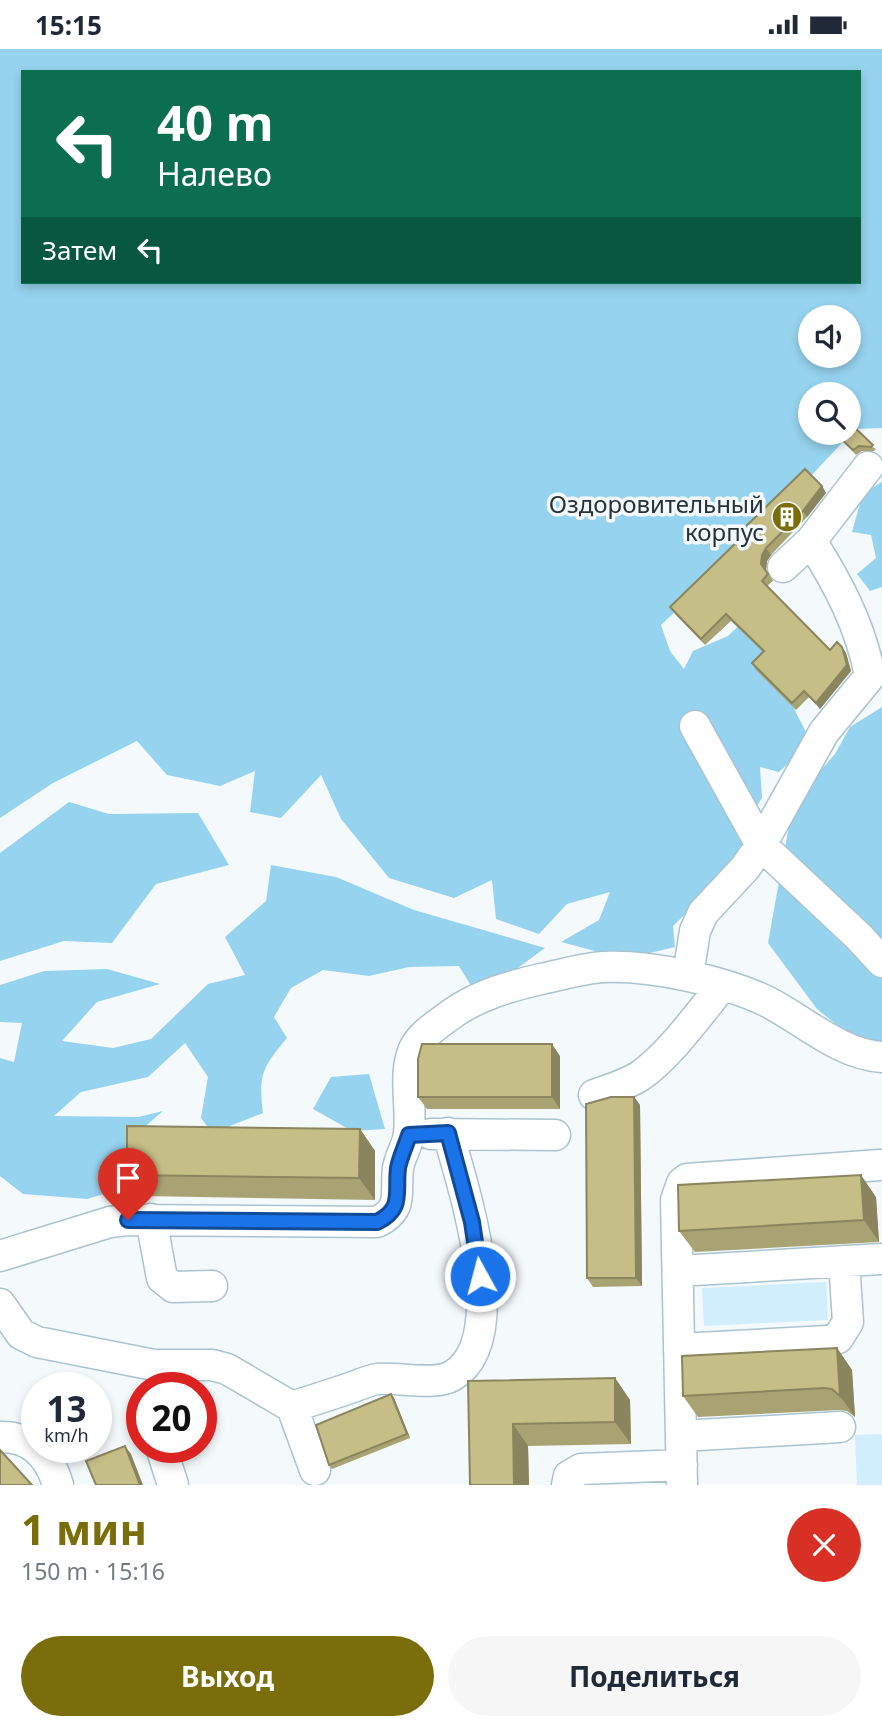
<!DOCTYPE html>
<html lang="ru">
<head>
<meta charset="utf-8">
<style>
	:root { --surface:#fff; --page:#f6f6f7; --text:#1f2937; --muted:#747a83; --accent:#796e0b }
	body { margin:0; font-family:"Noto Sans",sans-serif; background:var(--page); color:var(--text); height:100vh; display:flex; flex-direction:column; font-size:26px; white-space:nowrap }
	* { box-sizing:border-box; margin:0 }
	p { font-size:23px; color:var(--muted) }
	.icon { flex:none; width:38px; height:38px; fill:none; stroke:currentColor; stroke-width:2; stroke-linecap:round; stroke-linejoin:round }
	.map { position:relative; height:1436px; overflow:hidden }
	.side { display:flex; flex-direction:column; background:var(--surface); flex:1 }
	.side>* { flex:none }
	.top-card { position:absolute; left:21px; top:21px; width:840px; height:214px; border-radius:0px; box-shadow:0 4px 10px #0003; background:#0b6e4f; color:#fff; overflow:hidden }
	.controls { position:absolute; left:798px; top:256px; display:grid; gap:14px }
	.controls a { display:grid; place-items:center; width:63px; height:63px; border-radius:50%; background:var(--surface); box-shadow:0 4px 10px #0003; font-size:35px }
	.speed { position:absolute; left:21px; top:1323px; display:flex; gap:14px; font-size:35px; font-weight:700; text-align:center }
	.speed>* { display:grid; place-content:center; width:91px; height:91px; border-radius:50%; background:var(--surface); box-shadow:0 4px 10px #0003; line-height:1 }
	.speed small { font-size:18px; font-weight:400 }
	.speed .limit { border:10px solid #d22; background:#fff; color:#111 }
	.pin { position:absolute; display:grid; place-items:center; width:60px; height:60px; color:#fff; margin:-72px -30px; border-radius:50% 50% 50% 0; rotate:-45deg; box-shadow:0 0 7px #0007 }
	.pin .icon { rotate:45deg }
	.me { position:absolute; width:77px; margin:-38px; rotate:353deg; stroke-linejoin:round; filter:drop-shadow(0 0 5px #0008) }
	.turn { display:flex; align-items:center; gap:24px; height:147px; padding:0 21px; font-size:32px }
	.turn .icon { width:91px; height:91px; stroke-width:2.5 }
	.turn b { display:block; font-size:49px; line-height:60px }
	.then { display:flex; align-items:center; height:66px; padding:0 21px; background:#0003; gap:14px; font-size:26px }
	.round { display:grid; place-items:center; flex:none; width:74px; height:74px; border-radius:37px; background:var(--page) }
	.summary { display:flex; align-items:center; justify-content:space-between; height:119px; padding:0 21px }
	h1 { font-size:42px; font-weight:700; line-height:52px; color:var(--accent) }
	.primary-button { display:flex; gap:14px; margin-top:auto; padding:14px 21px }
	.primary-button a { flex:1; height:80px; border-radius:42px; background:var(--accent); color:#fff; font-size:28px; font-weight:700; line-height:80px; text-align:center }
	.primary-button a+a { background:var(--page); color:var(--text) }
	.status { display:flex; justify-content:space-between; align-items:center; height:49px; padding:0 35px; background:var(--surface); direction:ltr }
	.status svg { height:19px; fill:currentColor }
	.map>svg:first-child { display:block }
	.green { fill:#d0eefb }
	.forest { fill:#96d3ee; fill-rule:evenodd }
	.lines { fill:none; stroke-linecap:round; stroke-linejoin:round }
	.minor-casing { stroke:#a9c4d0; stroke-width:33 }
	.minor { stroke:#fff; stroke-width:30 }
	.wall { fill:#a9a374 }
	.shaded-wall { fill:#8a855e }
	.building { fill:#c5be87; stroke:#8a855e; stroke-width:2 }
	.route-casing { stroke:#114b97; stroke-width:18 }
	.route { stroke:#1a73e8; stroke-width:12 }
	.labels { text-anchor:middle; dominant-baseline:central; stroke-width:7; stroke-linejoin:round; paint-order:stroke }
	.poi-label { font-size:24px; fill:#283338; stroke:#f4f9fc; text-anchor:end }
</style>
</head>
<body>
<div class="status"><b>15:15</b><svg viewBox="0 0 49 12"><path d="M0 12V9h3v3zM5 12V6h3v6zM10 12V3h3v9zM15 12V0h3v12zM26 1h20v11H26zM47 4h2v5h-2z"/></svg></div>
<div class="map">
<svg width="882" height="1436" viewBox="0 0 882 1436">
	<rect width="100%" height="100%" fill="#f4f9fc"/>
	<path class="green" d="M826,1233L828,1271L704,1277L702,1239Z
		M882,1385V1436H857L855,1386Z"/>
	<path class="forest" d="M0,0H882V379L855,380L748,494L661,576L670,602L684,620L693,602L728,587L759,557L768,609L806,683L792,711L779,723L760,718L762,749C752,763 752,779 744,794C728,826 699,852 673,877L675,898L625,910L561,893L599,871L610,843L567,855L539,885L496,870L492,831L454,849L389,829L341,770L321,726L281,769L250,763L255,722L220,737L167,726L137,692L53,734L0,769ZM23,23H859V233H23ZM810,268H849V306H810ZM810,345H849V383H810Z
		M882,433V538L870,542L857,525L876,509L871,486L852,483L863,444Z
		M882,658V997L853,989L817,960L768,894L792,760L808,736L835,705L850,678Z
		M69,753L109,765L198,764L229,816L156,835L112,894L64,892L0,912V804Z
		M271,816L336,828L414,861L545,899L504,929L473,940L459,917L409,918L369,927L323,921L291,939L274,968L287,989C263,1018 258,1025 263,1064L212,1084L201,1069L208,1028L185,994L148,1028L81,1043L54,1067L138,1068L163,1062L136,1085L116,1121L131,1137L87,1150L23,1145L0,1127V1009L14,1013L22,974L0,973V936L44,922L107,920L160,935L97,953L62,992L113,999L151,990L208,935L245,926L225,888L266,852Z
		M369,1025L385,1080L352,1082L313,1060L331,1028Z"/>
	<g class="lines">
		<g class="minor-casing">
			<path id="minor" d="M783,518L811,492L868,418
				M695,677L761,796L859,888L882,913
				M688,926L695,882L703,864L745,819L761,796L824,683L870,627C861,578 838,534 811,492
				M594,1046C610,1040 626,1036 640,1027C670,1006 698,966 722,937
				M431,1085L555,1086
				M151,1170L162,1229L173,1238L212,1237
				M0,1207L110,1173L127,1171L377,1173C404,1160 395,1144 398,1119C400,1107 408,1096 409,1084C412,1057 403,1025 414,1000C421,985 440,974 453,964C479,946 510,937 541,930C561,926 583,919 604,918C652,916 725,932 768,953C805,972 839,1005 882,1008
				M678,1222L882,1210
				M0,1255L21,1285L37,1293L154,1316H212L227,1320L292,1358C313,1351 333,1345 353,1338C361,1335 370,1331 378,1330C399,1328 434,1337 452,1327C514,1291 463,1138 448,1084
				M679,1300L827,1292L838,1289L848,1273L844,1212
				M292,1358L315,1421
				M681,1387L840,1378
				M0,1388C31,1387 50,1408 58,1436
				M161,1398L173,1436
				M567,1436L569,1427L581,1420L682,1416
				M682,1436L676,1151L682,1134L687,1130L880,1116"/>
		</g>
		<use href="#minor" class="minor"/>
	</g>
	<path class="wall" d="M845,383L876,400L874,402H862L856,406L840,389Z
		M822,437L826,444L807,468L771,506L767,512L766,521L773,532L767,537L830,601L842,598L846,604L851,622L820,660L809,648L796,661L756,621L752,614L763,603L731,572L705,596L675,565L670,558L742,488L739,484Z
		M560,1007V1060H427L418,1048Z
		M634,1048L640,1056L642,1237L593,1238L587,1229Z
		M360,1080L375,1102V1151L142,1147L127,1126Z
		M876,1148L879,1193L695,1203L679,1182Z
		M837,1299L852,1321L855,1368L847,1362L839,1361L698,1368L683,1347Z
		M615,1329L630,1351L631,1395L528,1397L529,1436H470L468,1332Z
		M394,1349L410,1389L332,1420L329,1416Z"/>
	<path class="shaded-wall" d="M822,437L826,444L807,468L803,462Z
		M766,499L771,506L767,512L766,521L761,515L762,506Z
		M842,598L846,604L851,622L820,660L816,654Z
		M552,995L560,1007V1060L552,1048Z
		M634,1048L640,1056L642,1237L636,1229Z
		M360,1080L375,1102V1151L359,1129Z
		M861,1126L876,1148L879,1193L864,1171Z
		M837,1299L852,1321L855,1368L840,1347Z
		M615,1329L630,1351L631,1395L615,1373Z
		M391,1345L394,1349L410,1389L407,1385Z
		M513,1375L528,1397L529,1436H514Z
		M125,1397L131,1405L143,1436H140Z"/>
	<path class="building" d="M852,376L873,396L871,398L859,397L853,401L840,389L845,383H849V379Z
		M805,420L822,437L803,462L766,499L762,506L761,515L768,525L762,532L830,601L837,593L842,598L847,616L816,654L804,642L792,654L752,614L764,602L726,565L701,590L670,558L743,487L739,484Z
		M422,995H552V1048H418V1010Z
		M611,1048H634L636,1229H587L586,1055Z
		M127,1077L360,1080L359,1129L127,1126Z
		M861,1126L864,1171L679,1182L678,1136Z
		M837,1299L840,1347L832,1340L824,1339L683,1347L682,1307Z
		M615,1329V1373L513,1375L514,1436H470L468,1332Z
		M391,1345L407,1385L329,1416L316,1376Z
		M125,1397L140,1436H96L86,1412Z
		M0,1401L32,1436H0Z"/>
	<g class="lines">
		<g class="route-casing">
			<path id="route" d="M128,1171L377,1173C404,1160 395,1144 398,1119C400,1108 406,1096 409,1086L448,1084L472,1173L480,1227"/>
		</g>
		<use href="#route" class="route"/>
	</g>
	<defs>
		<g id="building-disc" transform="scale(1.575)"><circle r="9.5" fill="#796e0b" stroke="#f4f9fc"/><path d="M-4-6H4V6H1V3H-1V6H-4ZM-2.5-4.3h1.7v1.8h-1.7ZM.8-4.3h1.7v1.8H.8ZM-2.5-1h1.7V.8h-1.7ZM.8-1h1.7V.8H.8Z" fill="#fff"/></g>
	</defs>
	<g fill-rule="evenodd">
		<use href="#building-disc" x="787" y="468"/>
	</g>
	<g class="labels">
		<g class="poi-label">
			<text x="764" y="454">Оздоровительный<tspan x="764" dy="28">корпус</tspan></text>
		</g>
	</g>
</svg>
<div class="controls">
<a><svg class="icon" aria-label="sound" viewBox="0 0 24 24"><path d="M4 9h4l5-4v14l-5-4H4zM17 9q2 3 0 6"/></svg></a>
<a><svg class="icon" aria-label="search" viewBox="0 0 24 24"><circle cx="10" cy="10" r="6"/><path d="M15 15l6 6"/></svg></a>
</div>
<div class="speed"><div>13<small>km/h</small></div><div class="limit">20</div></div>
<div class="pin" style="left:128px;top:1171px;background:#d93025"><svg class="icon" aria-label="arrive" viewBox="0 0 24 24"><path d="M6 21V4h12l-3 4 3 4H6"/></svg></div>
<svg class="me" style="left:480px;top:1227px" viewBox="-20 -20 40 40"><circle r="17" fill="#1a73e8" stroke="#fff" stroke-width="3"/><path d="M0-11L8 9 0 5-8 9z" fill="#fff"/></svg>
<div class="top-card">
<div class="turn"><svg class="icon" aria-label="left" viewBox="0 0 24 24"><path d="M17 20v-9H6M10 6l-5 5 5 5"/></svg><div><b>40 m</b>Налево</div></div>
<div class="then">Затем<svg class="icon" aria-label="left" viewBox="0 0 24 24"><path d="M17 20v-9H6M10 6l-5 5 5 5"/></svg></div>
</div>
</div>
<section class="side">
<div class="summary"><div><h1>1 мин</h1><p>150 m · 15:16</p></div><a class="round" style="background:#d93025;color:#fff"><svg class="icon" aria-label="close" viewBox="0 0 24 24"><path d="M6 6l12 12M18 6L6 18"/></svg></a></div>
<div class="primary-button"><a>Выход</a><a>Поделиться</a></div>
</section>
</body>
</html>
